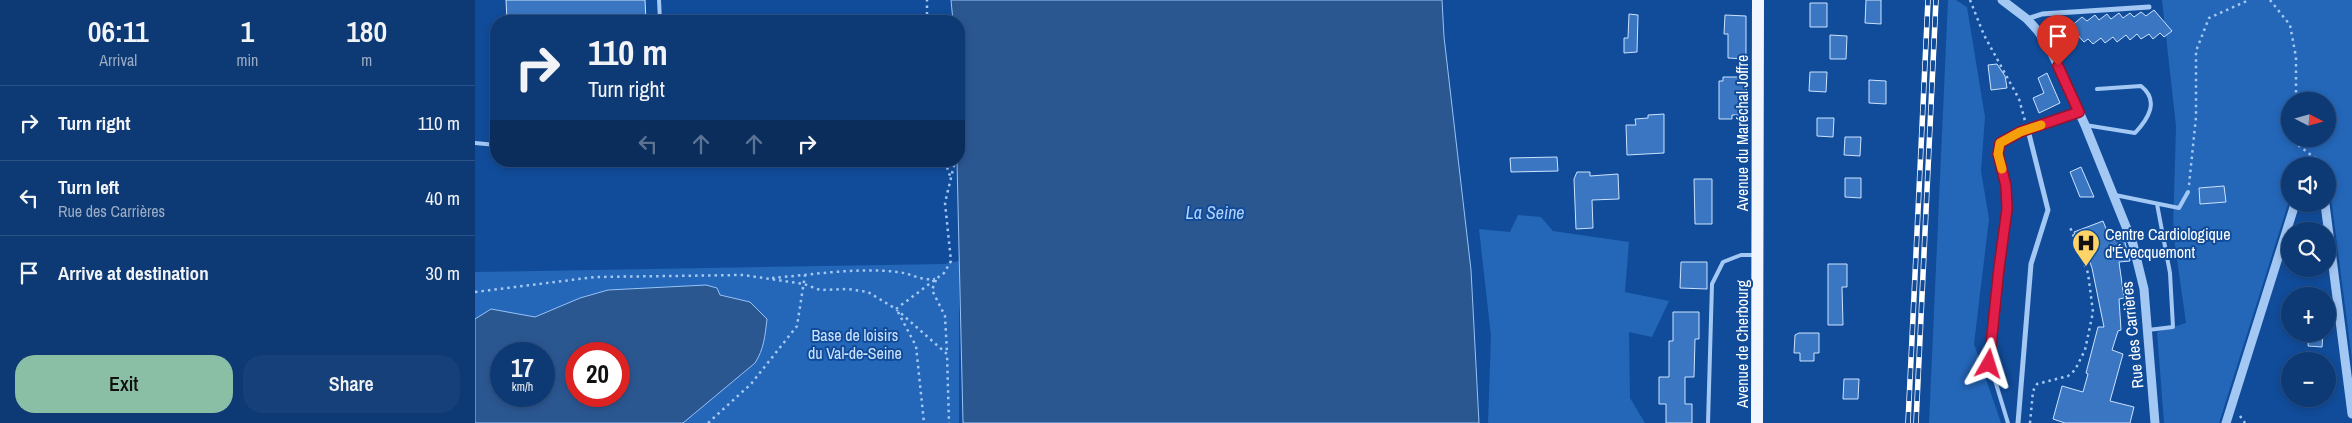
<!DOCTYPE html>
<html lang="en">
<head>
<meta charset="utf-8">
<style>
	:root { --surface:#0d3974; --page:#164079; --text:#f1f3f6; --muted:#9aacc5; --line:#2d5386; --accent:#8abfa5 }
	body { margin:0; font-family:"Archivo Narrow",sans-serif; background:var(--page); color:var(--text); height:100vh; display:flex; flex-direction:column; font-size:19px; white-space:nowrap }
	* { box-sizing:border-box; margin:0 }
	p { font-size:16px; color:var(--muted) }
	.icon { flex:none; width:28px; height:28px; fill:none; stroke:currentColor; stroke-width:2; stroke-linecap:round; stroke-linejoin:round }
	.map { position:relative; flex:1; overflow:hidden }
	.panel { display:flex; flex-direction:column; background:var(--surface); width:475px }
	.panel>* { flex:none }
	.guide { position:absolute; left:15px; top:15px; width:475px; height:152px; border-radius:20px; box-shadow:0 2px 8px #0003,0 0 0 1px var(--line); background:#0d3974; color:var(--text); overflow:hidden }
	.needle { width:32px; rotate:96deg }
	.tools { position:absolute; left:1806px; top:92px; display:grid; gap:10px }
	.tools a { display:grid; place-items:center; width:55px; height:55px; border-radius:50%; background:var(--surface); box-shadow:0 2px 8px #0003,0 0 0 1px var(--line); font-size:25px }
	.speed { position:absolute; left:15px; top:342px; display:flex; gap:10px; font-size:25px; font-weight:700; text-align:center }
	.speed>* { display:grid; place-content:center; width:65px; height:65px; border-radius:50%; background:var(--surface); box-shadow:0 2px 8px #0003,0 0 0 1px var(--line); line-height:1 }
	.speed small { font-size:12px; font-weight:400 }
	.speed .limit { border:8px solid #d22; background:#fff; color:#111 }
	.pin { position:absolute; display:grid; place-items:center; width:42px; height:42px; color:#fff; margin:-51px -21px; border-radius:50% 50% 50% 0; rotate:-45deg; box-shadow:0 0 5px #0007 }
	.pin .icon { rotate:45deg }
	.me { position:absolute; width:55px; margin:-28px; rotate:6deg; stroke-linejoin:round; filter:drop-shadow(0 0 4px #0008) }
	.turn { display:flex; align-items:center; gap:18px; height:105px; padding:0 15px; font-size:22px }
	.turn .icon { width:65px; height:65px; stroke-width:2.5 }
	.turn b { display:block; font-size:35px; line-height:42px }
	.lanes { display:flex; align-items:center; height:48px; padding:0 15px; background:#0003; justify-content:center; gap:25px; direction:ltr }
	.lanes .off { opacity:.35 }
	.eta { display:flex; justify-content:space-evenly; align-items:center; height:85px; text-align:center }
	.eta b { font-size:30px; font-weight:600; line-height:35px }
	.button { display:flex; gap:10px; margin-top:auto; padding:10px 15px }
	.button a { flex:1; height:58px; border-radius:20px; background:var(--accent); color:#111; font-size:20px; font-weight:600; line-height:58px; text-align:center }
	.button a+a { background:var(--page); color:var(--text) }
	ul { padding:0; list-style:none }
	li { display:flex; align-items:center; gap:15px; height:75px; padding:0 15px; border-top:1px solid var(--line) }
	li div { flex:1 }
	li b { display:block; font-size:19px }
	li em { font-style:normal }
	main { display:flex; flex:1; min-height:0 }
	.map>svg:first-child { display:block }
	.green { fill:#2466b8; fill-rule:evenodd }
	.water { fill:#2b5791; stroke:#96c3f7; fill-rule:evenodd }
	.building { fill:#3a76c1; stroke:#cce2fe }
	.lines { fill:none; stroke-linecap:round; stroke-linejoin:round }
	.path { stroke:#a4c8f4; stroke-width:2.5; stroke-dasharray:2.5 4; stroke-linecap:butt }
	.service { stroke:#a4c8f4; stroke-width:4 }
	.minor { stroke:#a4c8f4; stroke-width:5 }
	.tertiary { stroke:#a4c8f4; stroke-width:9 }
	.primary { stroke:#f1f6ff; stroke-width:12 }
	.rail-casing { stroke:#fff; stroke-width:5.5 }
	.rail { stroke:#114c9a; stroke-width:4; stroke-dasharray:11; stroke-linecap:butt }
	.route-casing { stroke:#92132f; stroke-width:12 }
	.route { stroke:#e11d48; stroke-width:9 }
	.slow { stroke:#f59e0b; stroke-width:9 }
	.labels { text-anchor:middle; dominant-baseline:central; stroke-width:4; stroke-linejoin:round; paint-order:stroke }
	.street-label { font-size:16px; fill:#fff; stroke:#114c9a }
	.poi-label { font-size:16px; fill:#fff; stroke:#114c9a; text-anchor:start }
	.park-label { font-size:16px; fill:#cce2fe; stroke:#114c9a }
	.water-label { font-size:18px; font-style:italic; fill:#b1d2fb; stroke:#114c9a }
</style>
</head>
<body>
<main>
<section class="panel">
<div class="eta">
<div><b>06:11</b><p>Arrival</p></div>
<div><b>1</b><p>min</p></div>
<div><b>180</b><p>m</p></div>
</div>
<ul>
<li><svg class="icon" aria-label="right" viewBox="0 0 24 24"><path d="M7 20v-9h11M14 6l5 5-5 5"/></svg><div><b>Turn right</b></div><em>110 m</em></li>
<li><svg class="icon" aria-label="left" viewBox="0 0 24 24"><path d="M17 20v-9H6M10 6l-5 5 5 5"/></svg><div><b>Turn left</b><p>Rue des Carrières</p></div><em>40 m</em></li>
<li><svg class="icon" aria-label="arrive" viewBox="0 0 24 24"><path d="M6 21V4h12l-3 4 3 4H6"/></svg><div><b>Arrive at destination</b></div><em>30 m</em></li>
</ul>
<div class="button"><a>Exit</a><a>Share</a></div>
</section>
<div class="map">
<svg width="1877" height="423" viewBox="0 0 1877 423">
	<rect width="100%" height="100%" fill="#114c9a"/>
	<path class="green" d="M1473,0H1481L1492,7L1510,117L1506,171L1514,219L1499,344L1526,423H1454Z
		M1687,0H1877V360L1852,166H1815V198L1744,423H1689L1682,332L1711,323L1698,231L1701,126ZM1815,101H1852V139H1815Z
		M1043,215L1066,217L1078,231L1154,242L1150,292L1194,301L1177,337L1154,332L1155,398L1170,423H1013L1016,336L1004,229L1035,232Z
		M484,261V423H0V272L469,264ZM26,354H69V396H26ZM101,354H144V396H101Z"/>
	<path class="water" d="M476,0H967L969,37L996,270L1004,423H488L482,161H484V21H478Z
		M231,285L242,288L245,295L275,302L292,319C290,336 289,349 280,363L208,423H0V319L16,309L60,317L105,298L133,290ZM26,354H69V396H26ZM101,354H144V396H101Z"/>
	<path class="building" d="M31,0H170L171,21H32Z
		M1391,0H1406V24L1390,23Z
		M1335,3H1352V27H1335Z
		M1679,10L1697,31L1689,37L1685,33L1678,39L1674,34L1666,39L1662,34L1655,40L1651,35L1642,42L1638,37L1630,43L1626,38L1618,44L1613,39L1609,42L1595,27L1607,17L1612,21L1620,15L1624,20L1632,14L1636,19L1644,13L1648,18L1655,13L1659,17L1666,12L1671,16Z
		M1154,14L1163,15L1162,52L1149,53V38H1153Z
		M1250,15L1271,16V59L1253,58V34H1249Z
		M1355,35L1372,36L1371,59H1355Z
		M1522,64L1530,76L1532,88L1516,90L1513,65Z
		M1335,72H1352L1351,92L1334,91Z
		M1572,73L1585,103L1564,113L1558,98L1569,93L1563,78Z
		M1248,77H1271L1272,115H1257V119H1244V81H1248Z
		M1394,80L1411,81V104L1394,103Z
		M1189,114V153L1152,155L1151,125H1161L1160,119L1173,118V115Z
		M1342,118H1359L1358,137L1342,136Z
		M1370,137H1386L1385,156L1369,155Z
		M1082,157L1083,171L1036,172L1035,158Z
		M1606,167L1619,197H1605L1595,172Z
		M1102,172H1115V176L1143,174L1144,199L1117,200L1118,228L1101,229L1099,179Z
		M1370,178H1386V198L1370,197Z
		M1219,179H1237V224H1220Z
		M1749,186L1751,202L1725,204L1724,188Z
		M1628,221L1636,241L1649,239L1655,261L1644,262L1649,298L1644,299L1646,330L1643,331L1637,350L1648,354L1635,401L1659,407L1655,423H1590L1578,419L1587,386L1608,392L1613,374L1611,373L1623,327H1629L1617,268L1609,246L1605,248L1599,232Z
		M1206,262H1232V289L1205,288Z
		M1353,264H1372V287H1367L1368,325H1353Z
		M1198,312H1224V339H1220L1219,377H1210V404H1217V423H1191V404H1184V377H1194V341H1198Z
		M1324,333H1344V353H1339V361H1325V353H1319L1320,335Z
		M1834,334H1848L1847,347L1833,346Z
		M1369,379H1384L1383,399H1368Z"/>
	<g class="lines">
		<path class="path" d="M1495,0L1509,35L1544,99L1550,121
			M1795,0L1815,25L1821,57V101
			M452,21V0
			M1823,139V145L1840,158V166
			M470,161L475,176
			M1714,185L1721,117V51L1734,18L1774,0
			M297,278C335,275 384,267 422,272C436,273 445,281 460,279
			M461,280L457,290L470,316L472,353
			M0,292L120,277L268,275L329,284L345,290L373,289L393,292L421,309L472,354L474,423
			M421,309L469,273L476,261L470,203L480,161
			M423,312L441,346L449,423
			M1765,416L1770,423
			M233,423L276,384L322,326L330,275
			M1555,423L1558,391L1562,384L1593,376L1600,370L1610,350L1618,312L1613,273L1595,227"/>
		<path class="service" d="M184,0L185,21
			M1610,125L1660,133C1673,119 1685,101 1666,86L1622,89
			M0,143L21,145
			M1640,195L1704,208L1713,192
			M1673,330L1698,327L1695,273L1682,204
			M1233,423L1237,284L1248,262L1266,255H1281
			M1533,423L1515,364L1524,268L1532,209L1531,186L1523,154L1525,143L1553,130"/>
		<path class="minor" d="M1552,19L1567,14L1674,7
			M1543,423L1556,264L1573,210L1553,130L1604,112"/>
		<path class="tertiary" d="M1527,0L1552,19L1563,31L1576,51L1610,125L1658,244L1669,289L1680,423
			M1850,204L1877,414
			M1751,423L1820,204"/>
		<path class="primary" d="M1282,423L1283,0"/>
		<g class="rail-casing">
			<path id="rail" d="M1433,423L1453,0
				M1441,423L1461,0"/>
		</g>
		<use href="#rail" class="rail"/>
	</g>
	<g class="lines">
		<g class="route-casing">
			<path id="route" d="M1514,364L1524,268L1532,209L1531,186L1523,154L1525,143L1545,132L1604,112L1583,66"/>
		</g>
		<use href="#route" class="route"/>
		<path class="slow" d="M1527,169L1523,154L1525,143L1545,132L1566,125"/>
	</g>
	<defs>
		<g id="hospital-pin" transform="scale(1.4375)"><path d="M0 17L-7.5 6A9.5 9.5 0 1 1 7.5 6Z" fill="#ffd467" stroke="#114c9a"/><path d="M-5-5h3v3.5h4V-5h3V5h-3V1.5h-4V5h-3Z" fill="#111"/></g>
	</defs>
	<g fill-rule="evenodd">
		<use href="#hospital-pin" x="1611" y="243"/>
	</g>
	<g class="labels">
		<g class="street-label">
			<text transform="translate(1267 133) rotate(-90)">Avenue du Maréchal Joffre</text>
			<text transform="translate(1657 335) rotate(-96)">Rue des Carrières</text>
			<text transform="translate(1267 344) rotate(-90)">Avenue de Cherbourg</text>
		</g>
		<g class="poi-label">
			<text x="1630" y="234">Centre Cardiologique<tspan x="1630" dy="18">d'Évecquemont</tspan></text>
		</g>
		<g class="park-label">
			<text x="380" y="335">Base de loisirs<tspan x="380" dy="18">du Val-de-Seine</tspan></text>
		</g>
		<g class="water-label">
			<text x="740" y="212">La Seine</text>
		</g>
	</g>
</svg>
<div class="tools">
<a><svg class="needle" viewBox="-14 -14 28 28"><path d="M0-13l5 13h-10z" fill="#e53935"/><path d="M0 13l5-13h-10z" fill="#9aacc5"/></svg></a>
<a><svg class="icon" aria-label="sound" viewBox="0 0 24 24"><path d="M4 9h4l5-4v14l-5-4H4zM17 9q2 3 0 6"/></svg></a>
<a><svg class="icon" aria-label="search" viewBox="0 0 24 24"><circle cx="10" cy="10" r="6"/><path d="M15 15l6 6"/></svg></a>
<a>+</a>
<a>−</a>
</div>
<div class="speed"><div>17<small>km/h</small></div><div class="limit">20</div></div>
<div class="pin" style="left:1583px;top:66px;background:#d93025"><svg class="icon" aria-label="arrive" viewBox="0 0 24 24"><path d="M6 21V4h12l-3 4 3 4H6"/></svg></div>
<svg class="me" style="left:1514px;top:364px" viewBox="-20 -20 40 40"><path d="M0-17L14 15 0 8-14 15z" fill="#e11d48" stroke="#fff" stroke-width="4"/></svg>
<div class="guide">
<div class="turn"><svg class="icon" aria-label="right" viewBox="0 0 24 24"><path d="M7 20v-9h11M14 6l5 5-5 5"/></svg><div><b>110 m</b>Turn right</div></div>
<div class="lanes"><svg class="icon off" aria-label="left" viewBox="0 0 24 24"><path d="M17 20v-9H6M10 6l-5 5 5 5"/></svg><svg class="icon off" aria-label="ahead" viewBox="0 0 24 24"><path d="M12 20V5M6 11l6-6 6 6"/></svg><svg class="icon off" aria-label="ahead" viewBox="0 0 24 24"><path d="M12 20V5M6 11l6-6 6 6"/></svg><svg class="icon" aria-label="right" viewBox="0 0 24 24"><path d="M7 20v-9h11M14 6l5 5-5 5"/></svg></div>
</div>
</div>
</main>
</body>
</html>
